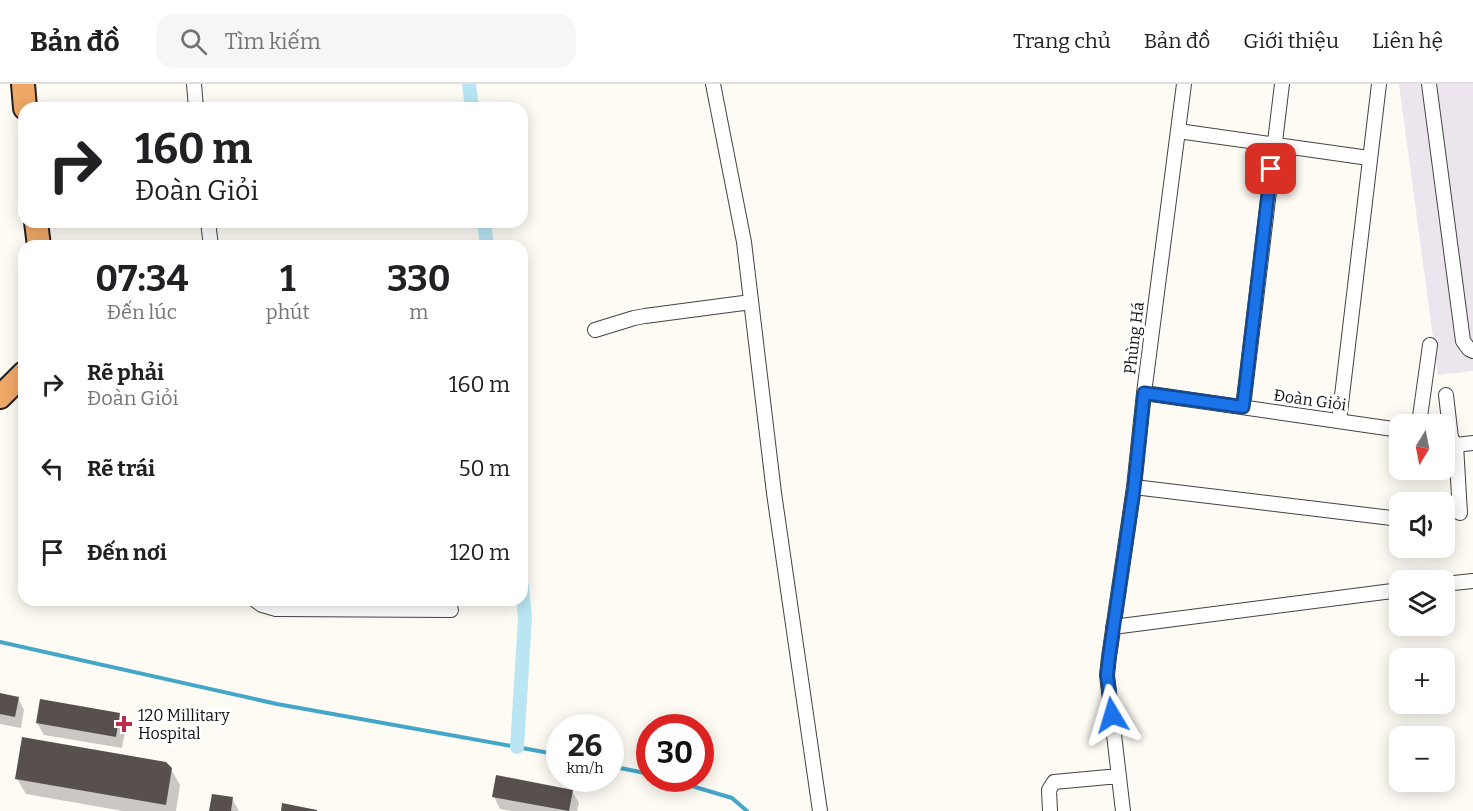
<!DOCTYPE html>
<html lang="vi">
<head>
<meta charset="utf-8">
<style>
	:root { --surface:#fff; --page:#f6f6f6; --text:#202124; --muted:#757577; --line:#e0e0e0 }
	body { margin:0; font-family:Bitter,serif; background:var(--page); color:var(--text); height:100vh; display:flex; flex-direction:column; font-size:22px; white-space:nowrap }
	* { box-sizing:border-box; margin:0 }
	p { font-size:20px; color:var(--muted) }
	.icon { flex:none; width:33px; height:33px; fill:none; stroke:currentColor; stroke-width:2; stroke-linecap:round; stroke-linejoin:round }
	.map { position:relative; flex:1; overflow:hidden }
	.drawer { position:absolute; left:18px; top:156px; width:510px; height:366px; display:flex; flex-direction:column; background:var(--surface); border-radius:18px; box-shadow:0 3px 15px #0003 }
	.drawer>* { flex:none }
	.guide { position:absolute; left:18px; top:18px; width:510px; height:126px; border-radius:18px; box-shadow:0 3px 15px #0003; background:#fff; color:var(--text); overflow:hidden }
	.needle { width:39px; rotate:190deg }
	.tools { position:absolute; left:1389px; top:330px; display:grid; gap:12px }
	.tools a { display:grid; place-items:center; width:66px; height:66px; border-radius:12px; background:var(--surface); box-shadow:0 3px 15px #0003; font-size:30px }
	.speed { position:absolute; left:546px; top:630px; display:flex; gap:12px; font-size:30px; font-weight:700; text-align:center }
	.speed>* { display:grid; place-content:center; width:78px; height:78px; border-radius:50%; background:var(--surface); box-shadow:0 3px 15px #0003; line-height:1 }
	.speed small { font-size:15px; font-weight:400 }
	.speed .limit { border:9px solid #d22; background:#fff; color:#111 }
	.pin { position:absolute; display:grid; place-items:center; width:51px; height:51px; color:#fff; margin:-26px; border-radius:12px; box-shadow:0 3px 9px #0006 }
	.me { position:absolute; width:66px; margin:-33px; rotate:353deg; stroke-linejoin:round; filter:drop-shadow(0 0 4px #0008) }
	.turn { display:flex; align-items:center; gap:21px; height:126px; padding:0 18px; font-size:27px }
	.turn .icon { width:78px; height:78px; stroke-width:2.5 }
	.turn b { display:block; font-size:42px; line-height:51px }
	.eta { display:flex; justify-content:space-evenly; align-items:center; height:102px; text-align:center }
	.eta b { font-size:36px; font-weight:700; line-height:42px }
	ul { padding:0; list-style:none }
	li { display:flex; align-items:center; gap:18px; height:84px; padding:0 18px }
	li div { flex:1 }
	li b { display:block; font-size:22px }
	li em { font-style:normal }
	header { display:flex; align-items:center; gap:36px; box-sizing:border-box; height:84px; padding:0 30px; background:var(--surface); border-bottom:2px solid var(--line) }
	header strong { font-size:28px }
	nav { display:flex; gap:33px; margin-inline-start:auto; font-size:21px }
	.search { width:420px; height:54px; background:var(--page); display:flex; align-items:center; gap:15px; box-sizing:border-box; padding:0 21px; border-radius:18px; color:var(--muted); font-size:22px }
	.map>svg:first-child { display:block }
	.industrial { fill:#ece5ee }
	.shadow { fill:#0003 }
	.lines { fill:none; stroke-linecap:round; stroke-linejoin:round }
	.stream { stroke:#44a6c8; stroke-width:4 }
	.canal { stroke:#bae6f4; stroke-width:14 }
	.building { fill:#58504d }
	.minor-casing { stroke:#434343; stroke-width:16 }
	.trunk-casing { stroke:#212121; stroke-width:26 }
	.minor { stroke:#fff; stroke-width:14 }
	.trunk { stroke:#f0a868; stroke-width:22 }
	.route-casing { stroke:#114b97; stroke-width:15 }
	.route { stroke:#1a73e8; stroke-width:10 }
	.poi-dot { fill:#bc2c47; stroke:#fff; stroke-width:2 }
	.labels { text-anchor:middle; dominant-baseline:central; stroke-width:6; stroke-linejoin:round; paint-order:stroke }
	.street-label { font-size:16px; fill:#101010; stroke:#fff }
	.poi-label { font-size:16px; fill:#101010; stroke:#fff; text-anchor:start }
</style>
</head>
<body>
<header>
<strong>Bản đồ</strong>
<div class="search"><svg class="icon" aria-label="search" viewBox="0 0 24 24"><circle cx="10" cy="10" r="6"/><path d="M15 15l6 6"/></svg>Tìm kiếm</div>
<nav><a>Trang chủ</a><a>Bản đồ</a><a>Giới thiệu</a><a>Liên hệ</a></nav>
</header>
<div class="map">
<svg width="1473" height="727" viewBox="0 0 1473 727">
	<rect width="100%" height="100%" fill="#fefbf4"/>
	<path class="industrial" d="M1399,0H1473V287L1438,291Z"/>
	<path class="shadow" d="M0,611L18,614L24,626L21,644L0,640Z
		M119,630L126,642L122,664L44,651L37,639Z
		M171,685L180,701L176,727H123L26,710L17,695Z
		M572,707L579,719L577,727H512L500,725L494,713Z
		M232,715L239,727H210Z"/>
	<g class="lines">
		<path class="stream" d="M0,558L277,620L517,663L560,671
			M610,682L650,690
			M665,694L732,714L747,727"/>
		<path class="canal" d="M469,0L472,24
			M484,138L487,162
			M517,663L525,533L522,503"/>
	</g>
	<path class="building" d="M0,609L19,613L15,633L0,630Z
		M40,615L120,629L116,653L36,639Z
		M22,653L166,678L172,684L166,721L15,695Z
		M496,691L573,706L569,727L492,713Z
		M212,710L233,713L231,727H209Z
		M282,719L317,726V727H281Z"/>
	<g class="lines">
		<g class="minor-casing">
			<path id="minor" d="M194,0L196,24
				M713,0L744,158L774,409L820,727
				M1429,0L1463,257L1469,265L1473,267
				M1178,47L1369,74
				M208,138L211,162
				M595,246L634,234L645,232L751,218
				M1144,309L1400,346
				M1446,311L1451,354L1456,361L1460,429
				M1243,323L1282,0
				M1339,337L1379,0
				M1419,340L1430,261
				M1456,361L1473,359
				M1134,403L1400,435
				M1444,440H1445
				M1444,500L1473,497
				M255,516L262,521L276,525L451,526
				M1113,543L1400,506
				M1050,727L1049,706L1054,698L1119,692
				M1123,727L1107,591L1109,573L1134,403L1144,309L1184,0"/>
		</g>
		<g class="trunk-casing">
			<path id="trunk" d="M23,0L25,24
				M36,138L39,162
				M0,313L24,289"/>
		</g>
		<use href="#minor" class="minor"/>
		<use href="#trunk" class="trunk"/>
	</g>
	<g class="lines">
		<g class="route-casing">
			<path id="route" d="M1112,631L1107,591L1109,573L1134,404L1144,309L1243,323L1271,85"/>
		</g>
		<use href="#route" class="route"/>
	</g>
	<path class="poi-dot" d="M121 631h6v6h6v6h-6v6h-6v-6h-6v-6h6z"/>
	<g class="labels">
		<g class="street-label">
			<text transform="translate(1134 254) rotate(-83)">Phùng Há</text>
			<text transform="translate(1310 316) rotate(8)">Đoàn Giỏi</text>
		</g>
		<g class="poi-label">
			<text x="138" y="631">120 Millitary<tspan x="138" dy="18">Hospital</tspan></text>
		</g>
	</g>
</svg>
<div class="tools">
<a><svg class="needle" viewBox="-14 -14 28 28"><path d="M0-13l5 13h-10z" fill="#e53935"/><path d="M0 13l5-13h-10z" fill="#757577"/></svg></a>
<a><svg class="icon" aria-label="sound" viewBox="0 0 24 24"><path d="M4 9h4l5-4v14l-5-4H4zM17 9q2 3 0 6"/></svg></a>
<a><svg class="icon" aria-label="layers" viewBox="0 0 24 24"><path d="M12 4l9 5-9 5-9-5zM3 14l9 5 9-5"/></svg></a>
<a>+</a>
<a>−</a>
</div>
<div class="speed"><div>26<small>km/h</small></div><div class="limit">30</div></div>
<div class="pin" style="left:1271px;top:85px;background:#d93025"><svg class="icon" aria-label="arrive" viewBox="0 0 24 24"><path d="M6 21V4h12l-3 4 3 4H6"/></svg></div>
<svg class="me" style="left:1112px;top:631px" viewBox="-20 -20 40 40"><path d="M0-17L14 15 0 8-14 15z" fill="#1a73e8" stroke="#fff" stroke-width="4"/></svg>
<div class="guide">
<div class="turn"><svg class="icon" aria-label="right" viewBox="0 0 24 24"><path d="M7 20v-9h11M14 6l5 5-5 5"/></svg><div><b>160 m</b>Đoàn Giỏi</div></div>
</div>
<section class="drawer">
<div class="eta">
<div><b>07:34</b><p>Đến lúc</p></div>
<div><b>1</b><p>phút</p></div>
<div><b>330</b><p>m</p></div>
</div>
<ul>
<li><svg class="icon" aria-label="right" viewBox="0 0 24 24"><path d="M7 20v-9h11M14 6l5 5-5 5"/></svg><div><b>Rẽ phải</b><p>Đoàn Giỏi</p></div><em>160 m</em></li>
<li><svg class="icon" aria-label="left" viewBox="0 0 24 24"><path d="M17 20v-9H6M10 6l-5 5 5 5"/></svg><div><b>Rẽ trái</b></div><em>50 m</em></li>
<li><svg class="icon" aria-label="arrive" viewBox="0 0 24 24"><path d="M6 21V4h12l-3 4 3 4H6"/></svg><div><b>Đến nơi</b></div><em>120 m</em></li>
</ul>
</section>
</div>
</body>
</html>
